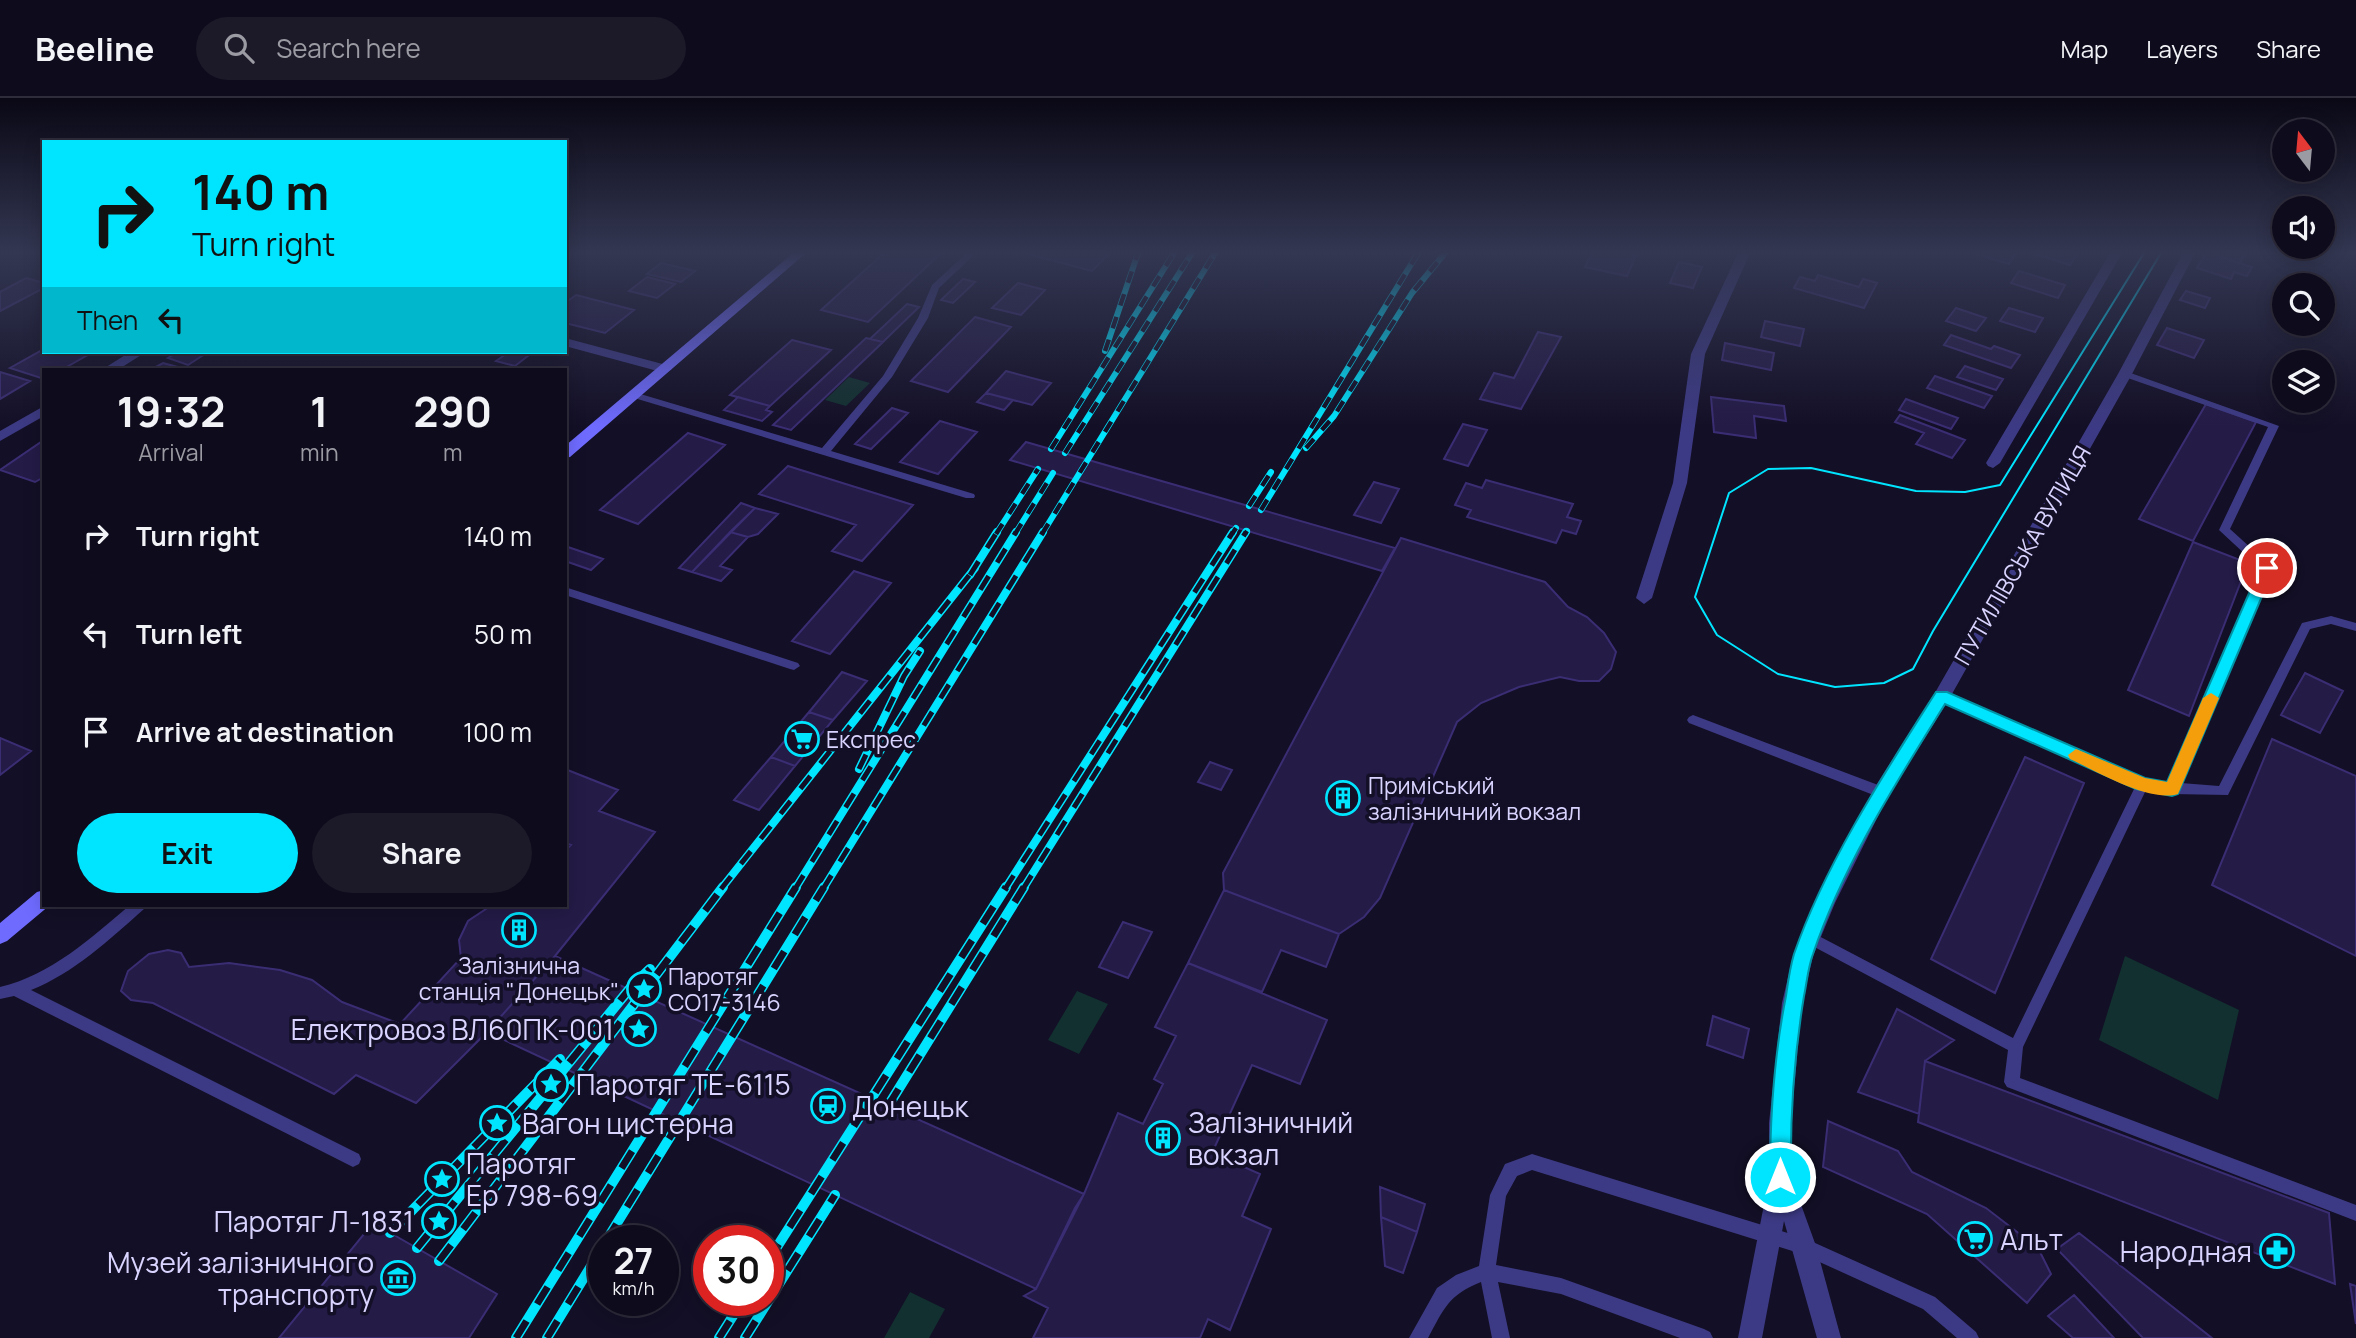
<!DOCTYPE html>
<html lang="en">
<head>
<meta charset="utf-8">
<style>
	:root { --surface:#0e0b1c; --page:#1c1929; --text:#f1f3f6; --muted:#9b9ba3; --line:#2e2b3b; --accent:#00e5ff }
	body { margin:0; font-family:Manrope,sans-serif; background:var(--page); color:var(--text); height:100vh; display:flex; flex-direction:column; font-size:26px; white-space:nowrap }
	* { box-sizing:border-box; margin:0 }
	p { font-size:23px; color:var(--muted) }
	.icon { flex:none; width:38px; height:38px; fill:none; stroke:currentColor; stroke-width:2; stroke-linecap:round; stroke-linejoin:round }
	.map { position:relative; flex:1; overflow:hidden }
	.drawer { position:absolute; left:42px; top:270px; width:525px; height:539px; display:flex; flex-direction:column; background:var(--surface); border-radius:0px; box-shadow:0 4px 18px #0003,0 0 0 2px var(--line) }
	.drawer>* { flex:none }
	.guide { position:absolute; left:42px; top:42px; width:525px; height:214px; border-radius:0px; box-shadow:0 4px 18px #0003,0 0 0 2px var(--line); background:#00e5ff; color:#111; overflow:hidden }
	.needle { width:46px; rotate:344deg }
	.tools { position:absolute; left:2272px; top:21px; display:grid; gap:14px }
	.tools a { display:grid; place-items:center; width:63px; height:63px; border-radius:50%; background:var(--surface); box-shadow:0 4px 18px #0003,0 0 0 2px var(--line); font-size:35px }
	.speed { position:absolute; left:588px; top:1127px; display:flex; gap:14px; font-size:35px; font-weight:700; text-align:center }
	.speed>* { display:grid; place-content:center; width:91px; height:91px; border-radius:50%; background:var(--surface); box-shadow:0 4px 18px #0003,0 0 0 2px var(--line); line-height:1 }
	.speed small { font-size:18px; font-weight:400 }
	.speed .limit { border:10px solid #d22; background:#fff; color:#111 }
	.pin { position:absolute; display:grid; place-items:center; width:60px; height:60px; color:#fff; margin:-30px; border:4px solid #fff; border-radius:50%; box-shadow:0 2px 7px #0007 }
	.me { position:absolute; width:77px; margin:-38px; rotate:0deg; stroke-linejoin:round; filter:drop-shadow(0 0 5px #0008) }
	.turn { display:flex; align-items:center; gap:24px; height:147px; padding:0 35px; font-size:32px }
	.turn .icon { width:91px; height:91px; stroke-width:2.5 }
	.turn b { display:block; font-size:49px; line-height:60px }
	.then { display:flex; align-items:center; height:66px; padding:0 35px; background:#0003; gap:14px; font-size:26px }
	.eta { display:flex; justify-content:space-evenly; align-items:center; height:119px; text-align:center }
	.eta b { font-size:42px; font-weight:700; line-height:49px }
	.primary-button { display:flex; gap:14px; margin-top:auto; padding:14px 35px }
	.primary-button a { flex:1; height:80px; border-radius:42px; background:var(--accent); color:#111; font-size:28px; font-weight:700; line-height:80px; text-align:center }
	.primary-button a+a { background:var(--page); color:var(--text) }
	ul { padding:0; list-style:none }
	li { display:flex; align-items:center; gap:21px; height:98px; padding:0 35px }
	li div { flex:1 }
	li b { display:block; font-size:26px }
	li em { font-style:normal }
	header { display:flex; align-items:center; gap:42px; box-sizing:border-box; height:98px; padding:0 35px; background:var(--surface); border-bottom:2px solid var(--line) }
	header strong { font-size:33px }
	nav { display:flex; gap:38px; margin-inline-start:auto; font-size:24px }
	.search { width:490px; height:63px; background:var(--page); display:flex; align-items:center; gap:18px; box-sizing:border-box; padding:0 24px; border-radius:38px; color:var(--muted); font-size:26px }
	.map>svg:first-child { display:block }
	.green { fill:#12302f }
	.building { fill:#241b47; stroke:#3b2d73; stroke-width:2 }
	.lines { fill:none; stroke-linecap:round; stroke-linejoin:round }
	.lane { fill:#3d3a85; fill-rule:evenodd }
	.street { fill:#3d3a85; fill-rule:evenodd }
	.secondary { fill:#6f6bff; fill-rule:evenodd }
	.tram { stroke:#00e5ff; stroke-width:2 }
	.rail-far2-casing { stroke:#00e5ff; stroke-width:6 }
	.rail-far1-casing { stroke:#00e5ff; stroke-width:8 }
	.rail-casing { stroke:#00e5ff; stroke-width:10 }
	.rail-far2 { stroke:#130f26; stroke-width:4.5; stroke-dasharray:12; stroke-linecap:butt }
	.rail-far1 { stroke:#130f26; stroke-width:5; stroke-dasharray:16; stroke-linecap:butt }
	.rail { stroke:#130f26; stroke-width:7; stroke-dasharray:20; stroke-linecap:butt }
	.route { fill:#00e5ff; stroke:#0095a6; stroke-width:2 }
	.slow { fill:#f59e0b }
	.labels { text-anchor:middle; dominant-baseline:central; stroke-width:7; stroke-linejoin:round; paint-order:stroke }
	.street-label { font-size:23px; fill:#d9d4ff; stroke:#130f26 }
	.poi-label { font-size:23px; fill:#d9d4ff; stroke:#130f26; text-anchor:start }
	.near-poi-label { font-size:28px; fill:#d9d4ff; stroke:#130f26; text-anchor:start }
</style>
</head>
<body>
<header>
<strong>Beeline</strong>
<div class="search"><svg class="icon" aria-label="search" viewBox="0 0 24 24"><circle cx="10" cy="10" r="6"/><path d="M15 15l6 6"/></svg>Search here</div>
<nav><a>Map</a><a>Layers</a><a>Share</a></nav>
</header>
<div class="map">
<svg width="2356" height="1240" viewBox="0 0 2356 1240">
	<rect width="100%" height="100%" fill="#130f26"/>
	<path class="green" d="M849,279L870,285L846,308L825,302Z
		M2125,858L2239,912L2218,1002L2099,942Z
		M1077,893L1108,906L1079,956L1048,942Z
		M910,1194L945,1211L929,1240H884Z"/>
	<path class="building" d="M884,155H941L868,224L821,212Z
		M1024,155H1110L1092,173Z
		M1592,155H1637L1627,178L1585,169Z
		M1973,155H2016L2009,166Z
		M2032,155H2078L2070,167Z
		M2206,155H2207L2252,169L2247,178L2234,174L2231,181L2197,170Z
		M2207,155H2246L2240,165Z
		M1679,164L1702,169L1693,190L1670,185Z
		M661,165L695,173L681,184L647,176Z
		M2019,173L2065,187L2058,200L2011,185Z
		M1818,177L1859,189L1863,181L1877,185L1864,210L1794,190L1800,179L1815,183Z
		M647,179L675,186L657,200L629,193Z
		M26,180L44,185V190L0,213V194Z
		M963,181L975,184L953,205L941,202Z
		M1018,185L1045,192L1021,217L992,210Z
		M2186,193L2210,200L2205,210L2180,202Z
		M576,197L634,212L605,235L565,225V205Z
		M907,206L919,209L883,244L870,241Z
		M1956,210L1986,220L1976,233L1946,223Z
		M2009,210L2043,220L2035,234L2000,223Z
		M975,219L1011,229L948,294L911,283Z
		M1765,223L1804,231L1800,248L1761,239Z
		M2167,230L2204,242L2194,260L2157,247Z
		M1538,234L1561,239L1521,311L1480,301L1494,275L1514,280Z
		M1951,237L1991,251L1994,248L2020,257L2011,270L1944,247Z
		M866,240L883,244L791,332L773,327Z
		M792,242L831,252L770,308L730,297Z
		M1725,245L1774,255L1771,272L1722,262Z
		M44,251V254H93L63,271H44V281L10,270Z
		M178,254H208L188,267L168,260Z
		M509,254H533L515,268L496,263Z
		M163,265L185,271H152Z
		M1965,268L2003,281L1996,292L1957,279Z
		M1006,273L1051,285L1032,307L986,295Z
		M0,274L30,283L0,301Z
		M1935,278L1992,298L1984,310L1927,290Z
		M986,295L1013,302L1004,312L977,304Z
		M738,299L770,308L766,312L772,314L762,323L724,312Z
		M1711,299L1784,308L1786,323L1754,318L1756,340L1714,334Z
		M1906,301L1958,320L1951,331L1899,312Z
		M2206,306L2256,324L2193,443L2139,421Z
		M892,310L908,315L871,351L855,346Z
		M1900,317L1965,342L1952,360L1916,346L1924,335L1895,324Z
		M940,323L977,334L938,376L900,364Z
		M1463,326L1487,332L1468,368L1444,361Z
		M688,335L725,347L638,426L600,412Z
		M44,342V379L35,384L0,372Z
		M1026,344L1238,405L1395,450L1382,473L1010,362Z
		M788,368L913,407L862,463L832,453L856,427L759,396Z
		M1486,382L1573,406L1567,419L1581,423L1576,436L1562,432L1556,445L1467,419L1471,412L1455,407L1466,385L1482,390Z
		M1374,384L1399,391L1381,425L1354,417Z
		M741,405L755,410L692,474L679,470Z
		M755,410L778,416L758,436L748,439L730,434Z
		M730,434L748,439L720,468L732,472L721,483L692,474Z
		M1401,440L1545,484L1568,509L1587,519L1604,535L1616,554L1611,571L1599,583H1579L1560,579L1519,589L1481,605L1457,624L1380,800L1364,819L1339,836L1224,792L1223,775Z
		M2193,444L2248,465L2189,618L2128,592Z
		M565,448L603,461L591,472L565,463Z
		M854,473L891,485L830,556L792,543Z
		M842,574L867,583L833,622L809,614Z
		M2305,575L2343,593L2320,635L2281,617Z
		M809,614L833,622L795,668L771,659Z
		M0,640L31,653L0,677Z
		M2272,641L2356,678V858L2212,787Z
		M771,659L795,668L759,712L734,702Z
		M2025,659L2084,685L1995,895L1931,861Z
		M1210,664L1232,672L1221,692L1198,684Z
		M565,671L618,692L599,713L655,734L555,858L487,934L416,1005L356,977L334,996L153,905L131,902L121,893L128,873L149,856L168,852L181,855L189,869L229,865L280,872L312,882L342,904L400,926L461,860L459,842L468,823L492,807H565V753L571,747L565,745Z
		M1224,792L1339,836L1326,869L1281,852L1262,894L1188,865Z
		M1123,824L1152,834L1128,880L1099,869Z
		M555,858L1084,1096L1036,1191L487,934Z
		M1188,865L1327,922L1300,986L1252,967L1212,1055L1260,1076L1242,1118L1271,1131L1230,1232L1208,1221L1200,1240H1033L1048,1210L1024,1198L1036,1191L1075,1110L1084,1096L1118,1015L1143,1026L1163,986L1154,981L1176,938L1155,929Z
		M1897,911L1954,942L1925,963L1919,1016L1858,994Z
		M1713,918L1749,931L1743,960L1707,947Z
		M1925,963L2329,1115L2335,1186L1918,1024Z
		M1828,1023L1898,1053L1912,1074L1986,1110L2038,1150L2051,1176L2027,1205L1927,1116L1823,1069Z
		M1380,1089L1425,1106L1417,1134L1381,1119Z
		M1381,1119L1417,1134L1403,1175L1385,1168Z
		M373,1125L497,1196L469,1240H279Z
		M2079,1135L2212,1240H2143L2057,1151Z
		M2350,1186L2356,1188V1226Z
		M2074,1197L2114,1240H2073L2048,1218Z"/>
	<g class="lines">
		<path class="lane" d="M967,155H976L939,190L928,220L892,279L831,353L974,396L975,398L974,400H966L631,299L629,297L631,295H637L822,350L883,278L918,220L932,187Z
			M2125,273L2279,328L2230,431L2273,470L2181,685L2219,688L2302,525L2331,518L2356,525V533L2331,526L2310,531L2228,697L2172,696L2146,692L2023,949L2020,980L2356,1107V1123L2007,989L2004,984L2008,952L1805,844L1803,840L1805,836L1810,834L1815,836L2013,940L2135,689L1938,601L1936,598L1938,595H1946L2143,682L2169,684L2261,471L2219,432L2268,329L2122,278L2120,276Z
			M565,489L798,565L800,568L794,572L790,571L565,497Z
			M1693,617L1886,690L1887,694L1886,698H1876L1689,625L1687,622L1689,619Z
			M130,807H146L144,811C109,842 74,875 31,892L359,1056L361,1061L359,1066L353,1069L347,1066L14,898L0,901V889C51,877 91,840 130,807Z
			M1532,1056L1804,1140L1935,1199L1976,1234L1979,1240H1957L1923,1211L1802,1156L1532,1072L1517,1078L1506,1098L1496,1167L1561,1180L1704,1231L1710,1234L1713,1240H1680L1561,1196L1498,1184L1510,1240H1492L1481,1184C1448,1197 1444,1211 1428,1240H1409L1437,1190L1456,1177L1479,1168L1490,1097L1505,1066Z"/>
		<path class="street" d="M1738,155H1750L1705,256L1687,385L1652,500L1644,506L1636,500L1673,385L1691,256Z
			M2110,155H2122L2000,365L1993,370L1988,368L1986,365Z
			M2183,155H2195L2132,276L1948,603L1888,698L1835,805L1813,858L1802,905L1791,1025V1079L1816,1148L1841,1240H1817L1784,1123L1762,1240H1738L1769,1081V1025L1782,905L1793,858L1815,804L1875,689L1936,593L2118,276Z
			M565,240L670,268L672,271L665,275L565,248Z
			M130,254H146L119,271H103Z
			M44,308V318L0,343V333Z"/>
		<path class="secondary" d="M793,155H806L570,359L565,360V348Z
			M44,792V807H50L7,843L0,846V825L37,794Z"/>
		<path class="tram" d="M2144,155L2000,387L1965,394L1916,393L1811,370L1768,371L1729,395L1695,499L1717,537L1778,576L1835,589L1884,585L1913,571L1933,533L2161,155"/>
		<g class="rail-far2-casing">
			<path id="rail-far2" d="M1105,253L1138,155
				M1306,350L1334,318L1412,195L1445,155
				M1051,351L1174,155
				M1065,355L1192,155
				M1249,408L1271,374
				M1261,412L1418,155
				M996,436L1038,371
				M1015,436L1053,375
				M1042,436L1215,155
				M1232,436L1236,430
				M1245,436L1247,433"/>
		</g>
		<g class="rail-far1-casing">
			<path id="rail-far1" d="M970,477L997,434
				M859,671L904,578L920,553
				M721,791L975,470
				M795,791L1016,434
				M823,791L1043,434
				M1005,791L1233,434
				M1023,791L1246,434"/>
		</g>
		<g class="rail-casing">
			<path id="rail" d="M888,1008L1024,789
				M390,1135L560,961
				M606,1143L824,789
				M417,1150L632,888L650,871
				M439,1163L723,789
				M768,1163L1006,789
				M516,1240L796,789
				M547,1240L604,1147
				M719,1240L743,1202
				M745,1240L835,1097"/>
		</g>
		<use href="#rail-far2" class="rail-far2"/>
		<use href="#rail-far1" class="rail-far1"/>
		<use href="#rail" class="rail"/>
	</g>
	<linearGradient id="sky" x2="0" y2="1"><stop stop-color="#0a0815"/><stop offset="0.47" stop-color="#333752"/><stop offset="1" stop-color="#333752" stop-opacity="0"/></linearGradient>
	<rect width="2356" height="329" fill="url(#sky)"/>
	<path class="route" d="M2267,465L2274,470L2178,696L2172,698L2136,691L1945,606C1896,685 1843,767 1813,856C1808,869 1807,884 1804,898C1794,958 1790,1018 1791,1079L1788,1086L1780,1089L1773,1086L1770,1079C1770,1018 1774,958 1786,898C1788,884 1790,869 1794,856C1825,766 1885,674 1936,594H1947L2145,680L2167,684L2260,470Z"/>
	<path class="slow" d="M2211,595L2219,600L2178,696C2150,705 2096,673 2070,661L2068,657L2076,651L2145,680L2167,684L2203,600Z"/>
	<defs>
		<g id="supermarket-ring" transform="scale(1.75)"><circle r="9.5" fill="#130f26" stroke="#00e5ff" stroke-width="1.5"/><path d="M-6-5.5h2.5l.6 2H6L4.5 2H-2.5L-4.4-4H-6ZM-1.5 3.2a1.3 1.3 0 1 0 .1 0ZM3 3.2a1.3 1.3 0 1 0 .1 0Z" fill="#00e5ff"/></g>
		<g id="building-ring" transform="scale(1.75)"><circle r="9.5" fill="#130f26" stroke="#00e5ff" stroke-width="1.5"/><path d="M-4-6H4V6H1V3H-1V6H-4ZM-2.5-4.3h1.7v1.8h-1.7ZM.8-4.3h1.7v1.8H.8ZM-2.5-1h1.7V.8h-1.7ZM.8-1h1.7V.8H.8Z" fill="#00e5ff"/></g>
		<g id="sight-ring" transform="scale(1.75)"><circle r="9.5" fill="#130f26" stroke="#00e5ff" stroke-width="1.5"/><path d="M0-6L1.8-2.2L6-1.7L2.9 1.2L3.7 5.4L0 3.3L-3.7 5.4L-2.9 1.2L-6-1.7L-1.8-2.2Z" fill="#00e5ff"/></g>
		<g id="station-ring" transform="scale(1.75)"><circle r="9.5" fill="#130f26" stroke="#00e5ff" stroke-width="1.5"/><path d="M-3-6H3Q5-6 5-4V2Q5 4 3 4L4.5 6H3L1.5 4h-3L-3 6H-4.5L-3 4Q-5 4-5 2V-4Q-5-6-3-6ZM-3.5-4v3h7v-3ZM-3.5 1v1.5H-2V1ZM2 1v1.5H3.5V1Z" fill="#00e5ff"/></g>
		<g id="pharmacy-ring" transform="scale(1.75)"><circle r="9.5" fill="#130f26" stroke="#00e5ff" stroke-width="1.5"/><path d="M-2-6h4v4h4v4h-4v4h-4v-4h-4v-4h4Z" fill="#00e5ff"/></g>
		<g id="museum-ring" transform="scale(1.75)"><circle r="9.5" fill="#130f26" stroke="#00e5ff" stroke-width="1.5"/><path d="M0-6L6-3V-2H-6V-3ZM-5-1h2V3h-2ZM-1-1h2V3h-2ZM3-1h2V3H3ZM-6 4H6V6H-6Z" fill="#00e5ff"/></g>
	</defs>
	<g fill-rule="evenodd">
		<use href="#supermarket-ring" x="802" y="641"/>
		<use href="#building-ring" x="1343" y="700"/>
		<use href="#building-ring" x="519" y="832"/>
		<use href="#sight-ring" x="644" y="891"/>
		<use href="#sight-ring" x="639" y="931"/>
		<use href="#sight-ring" x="551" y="986"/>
		<use href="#station-ring" x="828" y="1008"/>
		<use href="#sight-ring" x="497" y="1025"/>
		<use href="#building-ring" x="1163" y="1040"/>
		<use href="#sight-ring" x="442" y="1081"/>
		<use href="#sight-ring" x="439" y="1123"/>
		<use href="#supermarket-ring" x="1975" y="1141"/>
		<use href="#pharmacy-ring" x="2277" y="1153"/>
		<use href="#museum-ring" x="398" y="1180"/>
	</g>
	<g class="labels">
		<g class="street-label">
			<text transform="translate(2022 457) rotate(-60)">ПУТИЛІВСЬКА ВУЛИЦЯ</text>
		</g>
		<g class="poi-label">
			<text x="826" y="641">Експрес</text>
			<text x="1368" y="687">Приміський<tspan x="1368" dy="26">залізничний вокзал</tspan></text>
			<text x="519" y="867" text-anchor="middle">Залізнична<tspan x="519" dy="26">станція "Донецьк"</tspan></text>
			<text x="668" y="878">Паротяг<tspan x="668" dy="26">СО17-3146</tspan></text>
		</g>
		<g class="near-poi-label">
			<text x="614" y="931" text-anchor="end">Електровоз ВЛ60ПК-001</text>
			<text x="576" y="986">Паротяг ТЕ-6115</text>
			<text x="852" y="1008">Донецьк</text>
			<text x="1188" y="1024">Залізничний<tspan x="1188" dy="32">вокзал</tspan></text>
			<text x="522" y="1025">Вагон цистерна</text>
			<text x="466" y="1065">Паротяг<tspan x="466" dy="32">Ер 798-69</tspan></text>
			<text x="414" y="1123" text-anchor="end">Паротяг Л-1831</text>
			<text x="2000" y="1141">Альт</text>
			<text x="2252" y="1153" text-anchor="end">Народная</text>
			<text x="374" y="1164" text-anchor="end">Музей залізничного<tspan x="374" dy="32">транспорту</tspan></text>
		</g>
	</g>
</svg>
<div class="tools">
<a><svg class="needle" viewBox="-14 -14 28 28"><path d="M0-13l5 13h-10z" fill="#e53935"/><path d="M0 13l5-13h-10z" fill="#9b9ba3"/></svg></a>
<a><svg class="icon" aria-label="sound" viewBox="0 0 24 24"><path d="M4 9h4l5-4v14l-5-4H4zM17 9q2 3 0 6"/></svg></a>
<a><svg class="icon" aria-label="search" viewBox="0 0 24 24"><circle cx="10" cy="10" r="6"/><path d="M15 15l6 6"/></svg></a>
<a><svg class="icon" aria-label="layers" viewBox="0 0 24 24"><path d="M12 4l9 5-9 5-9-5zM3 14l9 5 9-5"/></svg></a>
</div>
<div class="speed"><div>27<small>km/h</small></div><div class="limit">30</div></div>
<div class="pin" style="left:2267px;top:470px;background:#d93025"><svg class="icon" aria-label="arrive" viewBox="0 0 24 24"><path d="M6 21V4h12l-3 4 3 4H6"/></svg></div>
<svg class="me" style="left:1780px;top:1079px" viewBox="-20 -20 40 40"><circle r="17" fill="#00e5ff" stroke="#fff" stroke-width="3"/><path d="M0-11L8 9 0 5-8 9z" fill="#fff"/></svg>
<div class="guide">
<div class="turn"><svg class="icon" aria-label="right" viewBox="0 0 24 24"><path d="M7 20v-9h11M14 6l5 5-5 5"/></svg><div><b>140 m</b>Turn right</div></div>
<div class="then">Then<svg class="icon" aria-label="left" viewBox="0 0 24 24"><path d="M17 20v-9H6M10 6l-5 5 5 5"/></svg></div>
</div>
<section class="drawer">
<div class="eta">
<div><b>19:32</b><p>Arrival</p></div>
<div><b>1</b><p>min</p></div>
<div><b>290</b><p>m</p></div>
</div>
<ul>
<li><svg class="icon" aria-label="right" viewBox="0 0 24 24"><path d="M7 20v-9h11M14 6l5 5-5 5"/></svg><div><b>Turn right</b></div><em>140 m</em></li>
<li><svg class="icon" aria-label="left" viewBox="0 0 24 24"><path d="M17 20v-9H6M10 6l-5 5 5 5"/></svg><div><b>Turn left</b></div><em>50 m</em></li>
<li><svg class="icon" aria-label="arrive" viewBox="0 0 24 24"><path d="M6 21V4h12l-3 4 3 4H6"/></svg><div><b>Arrive at destination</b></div><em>100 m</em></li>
</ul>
<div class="primary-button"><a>Exit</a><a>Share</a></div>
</section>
</div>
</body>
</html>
